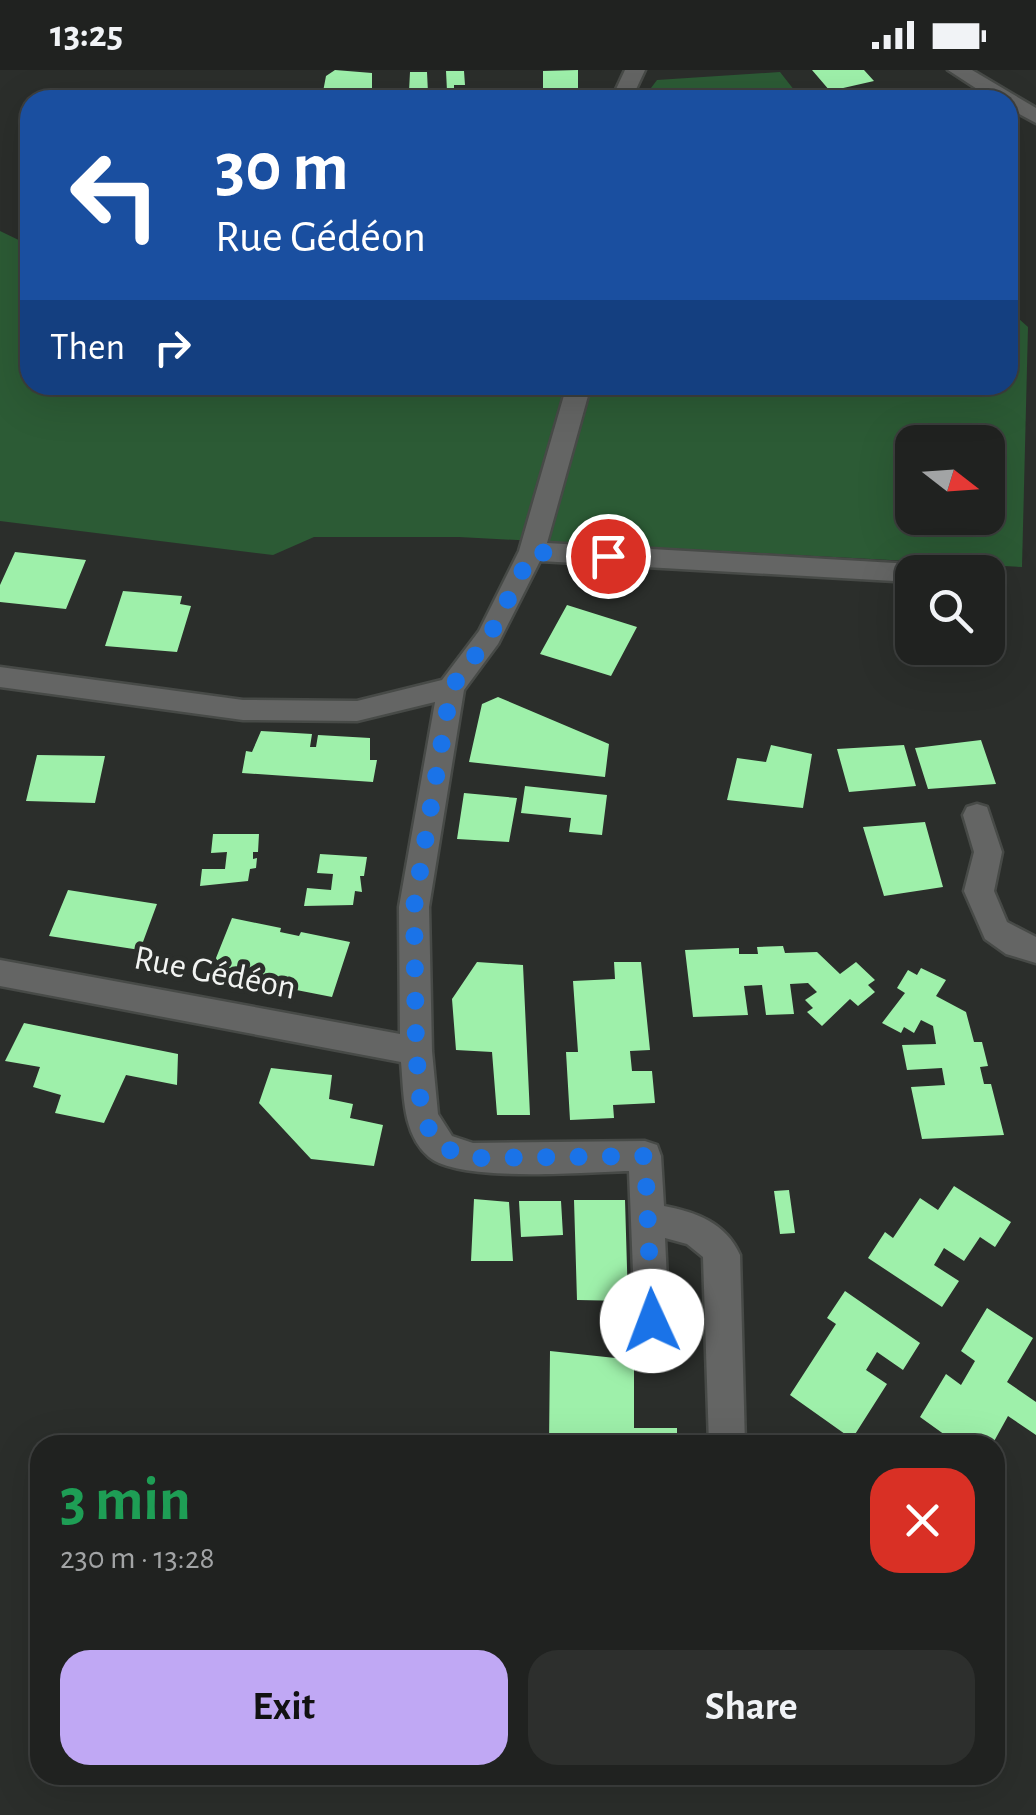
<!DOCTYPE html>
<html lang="en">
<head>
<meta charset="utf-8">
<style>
	:root { --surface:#202220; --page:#2d2f2d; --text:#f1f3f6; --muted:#a2a4a5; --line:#3d3f3e; --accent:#c0a8f4 }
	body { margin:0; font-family:"Alegreya Sans",sans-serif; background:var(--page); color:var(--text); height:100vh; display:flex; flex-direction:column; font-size:38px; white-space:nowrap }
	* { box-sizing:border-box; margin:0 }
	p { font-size:32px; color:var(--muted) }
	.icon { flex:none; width:55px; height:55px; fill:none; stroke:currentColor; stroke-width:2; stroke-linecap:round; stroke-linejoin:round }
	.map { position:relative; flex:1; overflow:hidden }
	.side { position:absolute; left:30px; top:1365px; width:975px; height:350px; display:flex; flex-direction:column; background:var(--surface); border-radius:30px; box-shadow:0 10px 40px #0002,0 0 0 2px var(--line) }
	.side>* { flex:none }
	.guide { position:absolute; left:20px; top:20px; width:998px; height:305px; border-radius:30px; box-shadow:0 10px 40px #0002,0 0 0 2px var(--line); background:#1a4fa0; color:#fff; overflow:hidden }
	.needle { width:65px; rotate:107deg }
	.buttons { position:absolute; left:895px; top:355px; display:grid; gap:20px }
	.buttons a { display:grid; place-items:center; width:110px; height:110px; border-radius:20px; background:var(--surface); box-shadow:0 10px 40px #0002,0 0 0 2px var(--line); font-size:50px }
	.pin { position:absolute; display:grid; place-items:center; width:85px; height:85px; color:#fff; margin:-42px; border:5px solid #fff; border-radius:50%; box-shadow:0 2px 10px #0007 }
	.me { position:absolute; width:110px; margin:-55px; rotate:358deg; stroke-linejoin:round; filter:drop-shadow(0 0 8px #0008) }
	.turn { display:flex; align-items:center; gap:35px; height:210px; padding:0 30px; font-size:45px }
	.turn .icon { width:130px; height:130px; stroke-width:2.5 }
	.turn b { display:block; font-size:70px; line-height:85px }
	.then { display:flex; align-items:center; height:95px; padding:0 30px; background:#0003; gap:20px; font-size:38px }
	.round { display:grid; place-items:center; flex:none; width:105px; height:105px; border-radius:30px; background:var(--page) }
	.headline { display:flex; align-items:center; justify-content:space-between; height:170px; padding:0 30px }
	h1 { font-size:60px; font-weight:700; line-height:75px; color:#1e9e55 }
	.cta { display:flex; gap:20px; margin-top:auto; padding:20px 30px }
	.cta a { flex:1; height:115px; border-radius:30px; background:var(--accent); color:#111; font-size:40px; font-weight:700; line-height:115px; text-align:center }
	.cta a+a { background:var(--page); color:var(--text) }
	.status { display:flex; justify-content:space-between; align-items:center; height:70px; padding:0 50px; background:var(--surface); direction:ltr }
	.status svg { height:28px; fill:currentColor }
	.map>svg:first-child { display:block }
	.green { fill:#2c5b35; fill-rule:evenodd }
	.building { fill:#9ef0aa }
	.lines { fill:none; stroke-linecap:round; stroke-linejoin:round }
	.minor-casing { stroke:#474a47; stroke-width:5 }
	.minor { fill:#646564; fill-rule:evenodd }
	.route { stroke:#1a73e8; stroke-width:18; stroke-dasharray:0 32.4 }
	.labels { text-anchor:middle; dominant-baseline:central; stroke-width:10; stroke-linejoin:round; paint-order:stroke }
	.street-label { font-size:35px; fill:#f2f4f2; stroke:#2b2e2b }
</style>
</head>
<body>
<div class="status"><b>13:25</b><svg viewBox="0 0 49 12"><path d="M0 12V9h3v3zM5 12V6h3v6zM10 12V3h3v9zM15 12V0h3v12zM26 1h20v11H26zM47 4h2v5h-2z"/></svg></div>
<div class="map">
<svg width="1036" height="1745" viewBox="0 0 1036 1745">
	<rect width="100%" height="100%" fill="#2b2e2b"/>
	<path class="green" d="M780,2L802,30H642L657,10Z
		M0,161L27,174L30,182V315H1008V239L1028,257L1022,497L459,467H314L273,485L0,451ZM912,372H988V448H912Z"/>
	<path class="building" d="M335,0L372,3V27H322L326,6Z
		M578,0V28L543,27V1Z
		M812,0H864L874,11L830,21Z
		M446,1H464L465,15H454V20L447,21Z
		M410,2H427L428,23H445V30H416V22H409Z
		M906,18L914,30H861L865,24Z
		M15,482L86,490L66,539L0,532V515Z
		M123,521L182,526L180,534L191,536L177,582L105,576Z
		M567,535L637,557L611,606L540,584Z
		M498,627L609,674L605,707L469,692L482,634Z
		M261,661L312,664L310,677H316L318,665L370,668V690H377L373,712L242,703L246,681L252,682Z
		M981,670L996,714L928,719L915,678Z
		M771,675L812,684L803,738L727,730L737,688L766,692Z
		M904,675L916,716L849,722L837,679Z
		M37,685L105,686L95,733L26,731Z
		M525,716L607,725L602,765L569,762L571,748L521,743Z
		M464,723L517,728L509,772L457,769Z
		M925,752L943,817L884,826L863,757Z
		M213,764H259L258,782H253V789L257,788L256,798L250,799L248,811L200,816L202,799H225L227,782L211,783Z
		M320,784L367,787L364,806H360L362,822L355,821L353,835L304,836L307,818L331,820L333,804L317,803Z
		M68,820L157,834L140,880L49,866Z
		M232,848L281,858L280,862L299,866L301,862L350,872L332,927L276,916L279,909L274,908L268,907L265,914L210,903Z
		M783,876L785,883L817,882L840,904L856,892L875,910L868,915L875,922L858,936L850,929L822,956L807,942L813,938L805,930L817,922L808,913L790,914L794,944L766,945L762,915L744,916L748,945L693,947L685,880L739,878V884H758L757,877Z
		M477,892L523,895L530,1045H497L492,982L456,980L452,929Z
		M614,892H641L650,980L630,981L632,1001H652L655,1033L613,1035L614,1048L570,1050L566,982H578L573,911L615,909Z
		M921,898L946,910L936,926L966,942L974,972H982L988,996L980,997L984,1014H991L1004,1065L922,1069L911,1017L945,1015L942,998L907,1000L902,975L936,974L933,956L921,950L914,963L904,957L901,963L882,953L905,923L897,918L908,900L917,905Z
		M24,953L178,984L177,1015L126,1005L104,1053L55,1043L61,1025L33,1017L40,997L5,991Z
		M271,998L332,1005L329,1029L353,1034L350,1048L383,1055L374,1096L311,1089L259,1033Z
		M954,1116L1011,1152L995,1177L980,1167L964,1191L944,1178L934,1195L959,1211L942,1237L868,1188L885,1162L893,1168L920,1128L938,1140Z
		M789,1120L795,1163L780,1164L774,1121Z
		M474,1129L509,1132L513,1191H471Z
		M574,1130H625L628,1231L577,1230Z
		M519,1131H561L563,1165L521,1167Z
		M845,1221L920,1273L903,1300L877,1282L866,1300L887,1314L852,1369L790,1325L836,1254L827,1248Z
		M987,1238L1033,1268L1007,1312L1036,1332V1365L1008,1346L992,1375L974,1364L969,1373L963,1369L959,1375L920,1347L946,1304L961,1315L975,1291L961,1281Z
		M550,1281L634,1290V1358H677V1375H549Z"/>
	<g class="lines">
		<g class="minor-casing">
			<path id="minor" d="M625,0H645L631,30H611Z
				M948,0H972L1036,38V53L1008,38V30H994Z
				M567,315H591L547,473L912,494L924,502H912V512L540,491L498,574L464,620L429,837L432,981L438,1044L452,1066L473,1073L645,1071L657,1075L661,1086L664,1136C696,1142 726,1153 740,1185L745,1375L709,1374L703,1187L687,1174L665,1168L669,1251L664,1263L652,1268L640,1263L635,1251L629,1101C586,1102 460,1113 429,1087C402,1064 404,1024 401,992L0,916V890L400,964L399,837L435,632L357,651L243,650L0,617V597L243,630L357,631L442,610L479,561L519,481Z
				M977,734L987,737L1002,782L994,821L1007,852L1036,867V893L1006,884L985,869L964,821L974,782L963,745L967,737Z"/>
		</g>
		<use href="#minor" class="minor"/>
	</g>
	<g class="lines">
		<path class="route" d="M608,486L532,482L489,567L451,618L414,837L416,981L422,1048L441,1077L473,1088L645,1086L652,1251"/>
	</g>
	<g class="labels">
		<g class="street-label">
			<text transform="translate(215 903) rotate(11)">Rue Gédéon</text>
		</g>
	</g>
</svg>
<div class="buttons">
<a><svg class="needle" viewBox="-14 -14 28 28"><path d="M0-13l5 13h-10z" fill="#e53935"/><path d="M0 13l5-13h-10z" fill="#a2a4a5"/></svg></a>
<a><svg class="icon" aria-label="search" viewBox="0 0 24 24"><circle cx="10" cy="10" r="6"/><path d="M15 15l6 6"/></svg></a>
</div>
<div class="pin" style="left:608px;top:486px;background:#d93025"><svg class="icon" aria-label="arrive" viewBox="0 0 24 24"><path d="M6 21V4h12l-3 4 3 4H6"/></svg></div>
<svg class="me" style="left:652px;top:1251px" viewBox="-20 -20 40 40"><circle r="19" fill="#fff"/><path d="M0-13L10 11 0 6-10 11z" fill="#1a73e8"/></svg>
<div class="guide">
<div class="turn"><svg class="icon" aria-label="left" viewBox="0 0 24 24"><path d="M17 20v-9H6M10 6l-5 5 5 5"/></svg><div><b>30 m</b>Rue Gédéon</div></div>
<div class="then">Then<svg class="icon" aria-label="right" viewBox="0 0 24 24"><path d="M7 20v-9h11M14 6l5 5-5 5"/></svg></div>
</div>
<section class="side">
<div class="headline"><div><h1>3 min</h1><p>230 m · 13:28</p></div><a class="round" style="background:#d93025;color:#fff"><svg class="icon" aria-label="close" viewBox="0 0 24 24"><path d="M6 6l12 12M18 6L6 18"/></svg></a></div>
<div class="cta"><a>Exit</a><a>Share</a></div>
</section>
</div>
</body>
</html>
